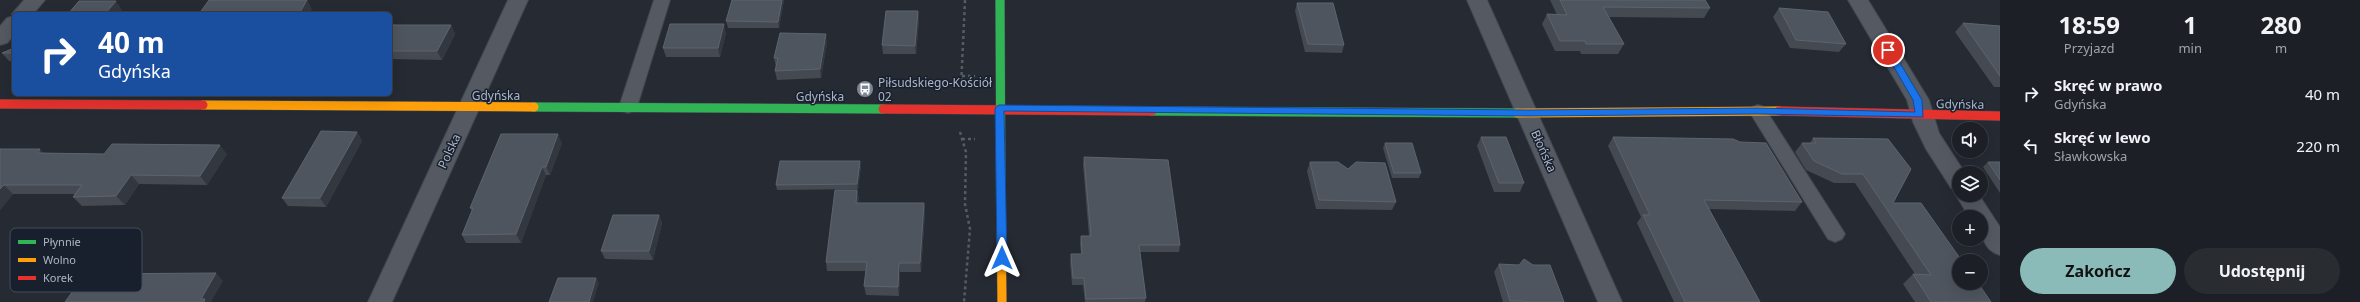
<!DOCTYPE html>
<html lang="pl">
<head>
<meta charset="utf-8">
<style>
	:root { --surface:#1c2026; --page:#292d32; --text:#f1f3f6; --muted:#a0a3a7; --line:#3a3e43; --accent:#8bbbb9 }
	body { margin:0; font-family:"Noto Sans",sans-serif; background:var(--page); color:var(--text); height:100vh; display:flex; flex-direction:column; font-size:15px; white-space:nowrap }
	* { box-sizing:border-box; margin:0 }
	p { font-size:13px; color:var(--muted) }
	.icon { flex:none; width:22px; height:22px; fill:none; stroke:currentColor; stroke-width:2; stroke-linecap:round; stroke-linejoin:round }
	.map { position:relative; flex:1; overflow:hidden }
	.drawer { display:flex; flex-direction:column; background:var(--surface); width:360px }
	.drawer>* { flex:none }
	.top-card { position:absolute; left:12px; top:12px; width:380px; height:84px; border-radius:6px; box-shadow:0 4px 16px #0002,0 0 0 1px var(--line); background:#1a4fa0; color:#fff; overflow:hidden }
	.fabs { position:absolute; left:1952px; top:122px; display:grid; gap:8px }
	.fabs a { display:grid; place-items:center; width:36px; height:36px; border-radius:50%; background:var(--surface); box-shadow:0 4px 16px #0002,0 0 0 1px var(--line); font-size:20px }
	.pin { position:absolute; display:grid; place-items:center; width:34px; height:34px; color:#fff; margin:-17px; border:2px solid #fff; border-radius:50%; box-shadow:0 1px 4px #0007 }
	.me { position:absolute; width:44px; margin:-22px; rotate:0deg; stroke-linejoin:round; filter:drop-shadow(0 0 3px #0008) }
	.turn { display:flex; align-items:center; gap:14px; height:84px; padding:0 20px; font-size:18px }
	.turn .icon { width:52px; height:52px; stroke-width:2.5 }
	.turn b { display:block; font-size:28px; line-height:34px }
	.eta { display:flex; justify-content:space-evenly; align-items:center; height:68px; text-align:center }
	.eta b { font-size:24px; font-weight:700; line-height:28px }
	.action { display:flex; gap:8px; margin-top:auto; padding:8px 20px }
	.action a { flex:1; height:46px; border-radius:24px; background:var(--accent); color:#111; font-size:16px; font-weight:700; line-height:46px; text-align:center }
	.action a+a { background:var(--page); color:var(--text) }
	ul { padding:0; list-style:none }
	li { display:flex; align-items:center; gap:12px; height:52px; padding:0 20px }
	li div { flex:1 }
	li b { display:block; font-size:15px }
	li em { font-style:normal }
	main { display:flex; flex:1; min-height:0 }
	.map>svg:first-child { display:block }
	.lines { fill:none; stroke-linecap:round; stroke-linejoin:round }
	.lane-casing { stroke:#40454c; stroke-width:2 }
	.street-casing { stroke:#40454c; stroke-width:2 }
	.fast-casing { stroke:#40454c; stroke-width:10 }
	.slow-casing { stroke:#40454c; stroke-width:10 }
	.jam-casing { stroke:#40454c; stroke-width:10 }
	.path { stroke:#565c64; stroke-width:2.5; stroke-dasharray:3 3; stroke-linecap:butt }
	.lane { fill:#545962; fill-rule:evenodd }
	.street { fill:#545962; fill-rule:evenodd }
	.fast { stroke:#30b455; stroke-width:9 }
	.slow { stroke:#ff9f0a; stroke-width:9 }
	.jam { stroke:#e5322d; stroke-width:9 }
	.wall { fill:#444952 }
	.shaded-wall { fill:#333840 }
	.building { fill:#4f555e; stroke:#5e646e }
	.route { fill:#1a73e8; stroke:#114b97 }
	.labels { text-anchor:middle; dominant-baseline:central; stroke-width:3; stroke-linejoin:round; paint-order:stroke }
	.poi-label { font-size:12px; fill:#adb6c6; stroke:#18202e; text-anchor:start }
	.street-label { font-size:12px; fill:#adb6c6; stroke:#18202e }
	.key { fill:#18202e; stroke:#454d5c; stroke-width:1 }
	.key-label { font-size:11px; fill:#adb6c6 }
</style>
</head>
<body>
<main>
<div class="map">
<svg width="2000" height="302" viewBox="0 0 2000 302">
	<rect width="100%" height="100%" fill="#252a33"/>
	<g class="lines">
		<g class="lane-casing">
			<path id="lane" d="M654,0H670L637,107L634,111L628,113L622,111L619,107Z
				M1758,105L1764,107L1842,229L1845,234L1842,239L1835,242L1828,239L1749,111L1752,107Z"/>
		</g>
		<g class="street-casing">
			<path id="street" d="M24,0H45L33,14H14V35L7,43L0,45V26L7,18L14,16L12,14Z
				M508,0H528L392,302H368Z
				M1467,0H1487L1622,302H1598Z
				M1848,0H1868L1929,100L1939,133L1965,173H1959V195H1979L2000,227V255C1982,250 1981,233 1981,217H1969L1956,195L1958,190L1951,188L1926,149L1913,122L1907,100Z"/>
		</g>
		<g class="fast-casing">
			<path id="fast" d="M1000,0L1001,211
				M534,107L883,109
				M1152,111L1517,113"/>
		</g>
		<g class="slow-casing">
			<path id="slow" d="M203,105L534,107
				M1517,113L1779,111
				M1001,211L1002,302"/>
		</g>
		<g class="jam-casing">
			<path id="jam" d="M0,104L203,105
				M883,109L1152,111
				M1779,111L2000,116"/>
		</g>
		<path class="path" d="M962,76H975
			M961,87L965,0
			M960,132L966,152L965,204L970,229L964,302
			M962,139H975"/>
		<use href="#lane" class="lane"/>
		<use href="#street" class="street"/>
		<use href="#fast" class="fast"/>
		<use href="#slow" class="slow"/>
		<use href="#jam" class="jam"/>
	</g>
	<path class="wall" d="M732,0H784L779,28H728L726,21Z
		M1550,0H1705L1710,8L1704,18L1609,17L1624,44L1618,54H1581L1580,51H1555L1542,24L1547,14L1557,15Z
		M1297,3L1344,45L1342,53L1305,52L1295,11Z
		M1779,8L1846,44L1839,52L1790,48L1773,17Z
		M918,11L919,20L916,54H883L882,45Z
		M1963,23L2000,26V87H1994L1955,32Z
		M390,25H451L455,34L442,60L390,59Z
		M726,33L720,57H666L663,48Z
		M827,43L821,78L777,80L775,71L776,67L774,58Z
		M14,48V61H9L2,53Z
		M357,132L362,141L326,207L288,206L282,198Z
		M1481,137L1524,183L1520,192H1494L1477,146Z
		M1613,137L1802,202L1795,211L1709,209L1760,302H1674L1637,223L1641,217L1608,146Z
		M1813,138L1888,139L1893,203L1991,302H1915L1903,284L1913,274H1915L1855,183H1834L1806,170L1795,152L1802,143H1810Z
		M562,143L550,175H546L521,243H466L462,235L472,211L470,208Z
		M1385,143L1421,173L1419,178H1392L1383,148Z
		M0,149L44,153L104,154H227L207,185L139,184L125,205L82,206L73,197L75,194H13L0,210Z
		M1084,157L1180,245L1179,252H1140L1146,298L1145,302H1085L1083,285H1072L1070,262L1071,254H1081L1080,244L1081,236H1089L1083,165Z
		M1310,162L1396,202L1392,210L1316,209L1307,171Z
		M1988,162H2000V193L1983,167Z
		M861,166L858,189L777,190L776,185Z
		M857,190L859,199L858,203H924L925,212L921,272H900L899,296L866,295L864,286L866,271H827L826,262Z
		M659,215L662,223L653,260L605,259L601,251Z
		M1499,264L1564,302H1503L1494,272Z"/>
	<path class="shaded-wall" d="M307,0L312,9L309,14H299Z
		M782,0H784L779,28L778,22Z
		M116,1L122,10L119,14H105Z
		M918,11L919,20L916,54L915,46Z
		M724,24L726,33L720,57L718,48Z
		M451,25L455,34L442,60L437,51Z
		M826,34L827,43L821,78L820,69Z
		M357,132L362,141L326,207L320,198Z
		M558,134L562,143L550,175L546,167Z
		M220,145L227,154L207,185L200,176Z
		M40,149L49,158L38,153Z
		M860,161L861,166L858,189L857,184Z
		M542,167L546,175L521,243L516,234Z
		M131,175L139,184L125,205L116,196Z
		M4,185L13,194L0,210V189Z
		M857,190L859,199L857,212L856,203Z
		M924,203L925,212L921,272L920,263Z
		M659,215L662,223L653,260L649,251Z
		M899,263L900,272L899,296L898,287Z
		M216,273L223,281L211,302H204L201,299Z
		M596,278L599,283L593,302H589Z"/>
	<path class="building" d="M209,0H307L299,14H199Z
		M732,0H782L778,22L726,21Z
		M1560,0H1705L1710,8L1603,7L1624,44H1586L1585,41H1560L1547,14L1567,15Z
		M79,1H116L105,14H68Z
		M1297,3H1333L1344,45L1308,44Z
		M1779,8L1828,12L1846,44L1796,40Z
		M886,11H918L915,46L882,45Z
		M1963,23L2000,26V76Z
		M670,24H724L718,48H663Z
		M390,25H451L437,51H390Z
		M780,33L826,34L820,69L775,71L778,58H774Z
		M14,48V53H2Z
		M321,131L357,132L320,198H282Z
		M501,134H558L546,167H542L516,234L462,235L473,208H470Z
		M1481,137H1506L1524,183H1499Z
		M1613,137L1733,139L1740,142L1766,143L1802,202L1704,200L1760,302H1685L1643,215H1650Z
		M1813,138L1888,139L1911,169L1893,203H1921L1962,261H1959V283H1978L1991,302H1931L1913,274L1931,275L1863,174H1842L1814,161L1802,143H1816Z
		M1385,143H1412L1421,173H1394Z
		M112,144L220,145L200,176L131,175L116,196L73,197L82,185H4L0,189V149H40L38,153L104,154Z
		M1084,157L1168,160L1180,245H1139L1146,298L1086,299L1084,278H1073L1071,254H1082L1081,236H1091Z
		M780,161H860L857,184L776,185Z
		M1310,162H1338L1348,169L1356,162L1385,163L1396,202L1319,200Z
		M1988,162H2000V180Z
		M835,190H857L856,203H924L920,263H899L898,287L864,286L867,262H826Z
		M613,215H659L649,251H601Z
		M1524,259L1533,265H1550L1564,302H1523V301H1510L1499,264L1519,265Z
		M216,273L201,299H205L204,302H65L85,274Z
		M558,278H596L589,302H549Z"/>
	<path class="route" d="M1888,47L1891,48L1922,100L1923,117L1758,114L1528,116L1004,111L1007,258L1002,262L997,258L995,108L999,105L1528,110L1758,108L1915,112L1913,100L1884,50Z"/>
	<defs>
		<g id="bus-disc" transform="scale(0.9)"><circle r="9.5" fill="#7d8593" stroke="#18202e"/><path d="M-5-6H5V4H4V6H2V4H-2V6H-4V4H-5ZM-3.5-4V0h7V-4ZM-3.5 1.2v1.5H-2V1.2ZM2 1.2v1.5H3.5V1.2Z" fill="#fff"/></g>
	</defs>
	<g fill-rule="evenodd">
		<use href="#bus-disc" x="865" y="89"/>
	</g>
	<g class="labels">
		<g class="poi-label">
			<text x="878" y="82">Piłsudskiego-Kościół<tspan x="878" dy="14">02</tspan></text>
		</g>
		<g class="street-label">
			<text x="496" y="95">Gdyńska</text>
			<text x="820" y="96">Gdyńska</text>
			<text transform="translate(1960 104) rotate(1)">Gdyńska</text>
			<text transform="translate(449 151) rotate(-65)">Polska</text>
			<text transform="translate(1544 151) rotate(66)">Błońska</text>
		</g>
	</g>
	<rect x="10" y="228" width="132" height="64" rx="6" class="key"/>
	<rect x="18" y="240" width="18" height="4" fill="#30b455"/>
	<rect x="18" y="258" width="18" height="4" fill="#ff9f0a"/>
	<rect x="18" y="276" width="18" height="4" fill="#e5322d"/>
	<g class="key-label">
		<text x="43" y="246">Płynnie</text>
		<text x="43" y="264">Wolno</text>
		<text x="43" y="282">Korek</text>
	</g>
</svg>
<div class="fabs">
<a><svg class="icon" aria-label="sound" viewBox="0 0 24 24"><path d="M4 9h4l5-4v14l-5-4H4zM17 9q2 3 0 6"/></svg></a>
<a><svg class="icon" aria-label="layers" viewBox="0 0 24 24"><path d="M12 4l9 5-9 5-9-5zM3 14l9 5 9-5"/></svg></a>
<a>+</a>
<a>−</a>
</div>
<div class="pin" style="left:1888px;top:50px;background:#d93025"><svg class="icon" aria-label="arrive" viewBox="0 0 24 24"><path d="M6 21V4h12l-3 4 3 4H6"/></svg></div>
<svg class="me" style="left:1002px;top:258px" viewBox="-20 -20 40 40"><path d="M0-17L14 15 0 8-14 15z" fill="#1a73e8" stroke="#fff" stroke-width="4"/></svg>
<div class="top-card">
<div class="turn"><svg class="icon" aria-label="right" viewBox="0 0 24 24"><path d="M7 20v-9h11M14 6l5 5-5 5"/></svg><div><b>40 m</b>Gdyńska</div></div>
</div>
</div>
<section class="drawer">
<div class="eta">
<div><b>18:59</b><p>Przyjazd</p></div>
<div><b>1</b><p>min</p></div>
<div><b>280</b><p>m</p></div>
</div>
<ul>
<li><svg class="icon" aria-label="right" viewBox="0 0 24 24"><path d="M7 20v-9h11M14 6l5 5-5 5"/></svg><div><b>Skręć w prawo</b><p>Gdyńska</p></div><em>40 m</em></li>
<li><svg class="icon" aria-label="left" viewBox="0 0 24 24"><path d="M17 20v-9H6M10 6l-5 5 5 5"/></svg><div><b>Skręć w lewo</b><p>Sławkowska</p></div><em>220 m</em></li>
</ul>
<div class="action"><a>Zakończ</a><a>Udostępnij</a></div>
</section>
</main>
</body>
</html>
